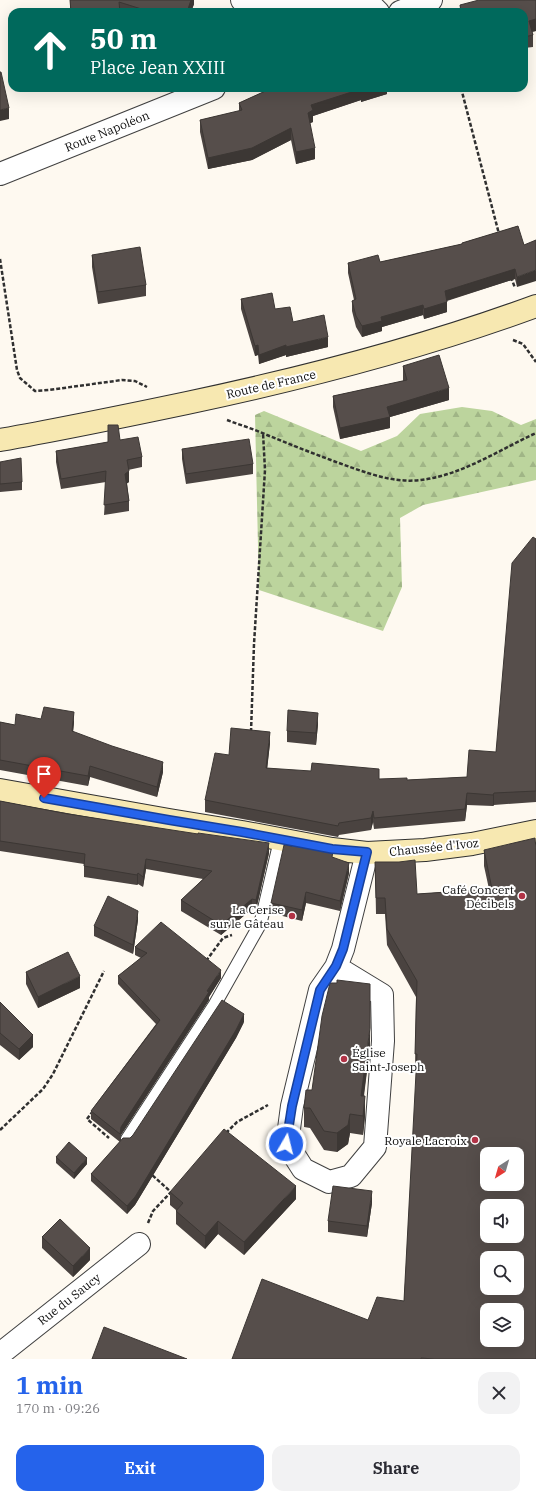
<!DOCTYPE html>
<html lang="en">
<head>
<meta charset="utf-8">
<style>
	:root { --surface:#fff; --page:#f2f2f3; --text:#2b2b33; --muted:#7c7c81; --accent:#2563eb }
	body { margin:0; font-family:"IBM Plex Serif",serif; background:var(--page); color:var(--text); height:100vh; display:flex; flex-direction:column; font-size:15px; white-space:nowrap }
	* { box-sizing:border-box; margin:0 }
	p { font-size:13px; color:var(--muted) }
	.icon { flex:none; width:22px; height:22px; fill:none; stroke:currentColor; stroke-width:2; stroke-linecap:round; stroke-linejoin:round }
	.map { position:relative; height:1359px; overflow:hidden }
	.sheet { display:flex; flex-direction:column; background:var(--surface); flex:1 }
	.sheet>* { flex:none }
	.guide { position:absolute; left:8px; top:8px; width:520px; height:84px; border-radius:12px; box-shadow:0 4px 16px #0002; background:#00695c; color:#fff; overflow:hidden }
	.needle { width:26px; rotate:217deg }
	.buttons { position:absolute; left:480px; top:1147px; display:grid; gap:8px }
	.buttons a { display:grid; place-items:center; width:44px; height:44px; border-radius:8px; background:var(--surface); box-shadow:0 4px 16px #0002; font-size:20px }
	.pin { position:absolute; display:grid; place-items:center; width:34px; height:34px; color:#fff; margin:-41px -17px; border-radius:50% 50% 50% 0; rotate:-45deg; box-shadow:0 0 4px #0007 }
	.pin .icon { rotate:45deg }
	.me { position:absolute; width:44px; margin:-22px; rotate:8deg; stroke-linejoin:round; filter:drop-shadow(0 0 3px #0008) }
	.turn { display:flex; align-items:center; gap:14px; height:84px; padding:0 16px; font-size:18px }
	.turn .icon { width:52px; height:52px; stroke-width:2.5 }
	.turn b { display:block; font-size:28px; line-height:34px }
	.round { display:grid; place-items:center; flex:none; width:42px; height:42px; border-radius:12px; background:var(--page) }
	.overview { display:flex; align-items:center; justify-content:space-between; height:68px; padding:0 16px }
	h1 { font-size:24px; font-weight:700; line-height:30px; color:var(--accent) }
	.action { display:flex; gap:8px; margin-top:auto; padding:8px 16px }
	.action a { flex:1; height:46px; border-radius:12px; background:var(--accent); color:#fff; font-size:16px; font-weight:700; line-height:46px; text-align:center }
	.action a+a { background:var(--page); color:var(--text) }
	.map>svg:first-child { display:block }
	.forest { fill:url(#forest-firs) }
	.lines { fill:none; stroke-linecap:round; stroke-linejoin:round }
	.lane-casing { stroke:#414141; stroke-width:14 }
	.street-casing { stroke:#414141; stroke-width:24 }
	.secondary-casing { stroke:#303030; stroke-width:24 }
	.path { stroke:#303030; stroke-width:2.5; stroke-dasharray:4 2; stroke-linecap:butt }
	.lane { stroke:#fff; stroke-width:12 }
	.street { stroke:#fff; stroke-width:22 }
	.secondary { stroke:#f7e8b1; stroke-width:22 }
	.wall { fill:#4a4340 }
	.shaded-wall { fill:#3c3734 }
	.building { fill:#564e4b; stroke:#3c3734; fill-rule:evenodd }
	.route-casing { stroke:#184099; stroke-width:10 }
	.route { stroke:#2563eb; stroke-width:7 }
	.poi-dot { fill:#b13346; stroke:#fff; stroke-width:1.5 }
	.labels { text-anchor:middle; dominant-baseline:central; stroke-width:4; stroke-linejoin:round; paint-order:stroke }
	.street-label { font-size:12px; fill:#0e0e0e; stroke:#fff }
	.poi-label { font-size:12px; fill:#0e0e0e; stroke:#fff; text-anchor:end }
</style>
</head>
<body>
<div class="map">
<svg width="536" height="1359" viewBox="0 0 536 1359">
	<defs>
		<pattern id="forest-firs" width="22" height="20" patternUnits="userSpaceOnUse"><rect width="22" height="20" fill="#bcd49d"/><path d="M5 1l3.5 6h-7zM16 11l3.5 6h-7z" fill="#a0b586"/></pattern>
	</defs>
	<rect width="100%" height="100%" fill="#fef9f0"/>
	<path class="forest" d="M462,407L492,411L521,425L536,419V480L423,505L400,518L402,587L383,631L259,590L255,415L264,411L361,451L397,436L420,414Z"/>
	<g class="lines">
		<g class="lane-casing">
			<path id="lane" d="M127,1139L215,1004L259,926L262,917L280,840"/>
		</g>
		<g class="street-casing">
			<path id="street" d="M242,0L270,7L304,8H374L378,12
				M400,12L431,0
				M0,174L214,88
				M336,967L382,995L383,1041L375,1147L351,1176L329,1182L303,1169L287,1144L292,1106L320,990L336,967L343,949L367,853
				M0,1354L139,1244"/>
		</g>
		<g class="secondary-casing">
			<path id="secondary" d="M0,440C63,429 125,416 187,403C305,378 422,348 536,306
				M0,790L169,820L242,832L332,849L367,853L425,850L472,844L536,831"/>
		</g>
		<path class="path" d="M461,88L499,234
			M0,259L17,370L20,378L35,391L49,390L122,380L135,381L147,387
			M511,277L515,288
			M513,340L523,344L536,362
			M227,420C240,425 254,429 267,435C294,446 322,457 350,467C373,475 396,483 421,480C462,475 499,450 536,433
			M251,732L254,644L265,470L263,433
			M206,961L223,938L232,935
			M93,1111L87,1119L109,1138
			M0,1130L43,1089L53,1074L104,971
			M226,1133L237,1122L268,1105
			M148,1223L153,1211L171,1192L151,1174"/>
		<use href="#lane" class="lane"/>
		<use href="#street" class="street"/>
		<use href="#secondary" class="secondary"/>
	</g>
	<path class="wall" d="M70,0H194V4L191,12H70Z
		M536,0V31L532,32L533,35V47L524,48V12H460V5Z
		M272,88H387V94L361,102V100L313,116V122L310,123L315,159L296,164L291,140L252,160L208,169L200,132V120L239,111V103Z
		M518,226L517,287L515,279L447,301V312L424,319L423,315L382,327V331L362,337L356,327L352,311V301L354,300L348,273V263L380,262L462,244V243Z
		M92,255L146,285V296L98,304L92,267Z
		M241,299L275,309L293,322L328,347L286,357V355L259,364L258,355L255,356L241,309Z
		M403,366L449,400L390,417V428L340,439L333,407V396L403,381Z
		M120,440L142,457V467L128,470L129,482L127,483L129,501V511L104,515L106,482L61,489L56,462V451Z
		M182,449L253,464V474L186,484L182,459Z
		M0,462L22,482V490L0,492Z
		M536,539V802L494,805L493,806L467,805L465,821L374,829L373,822L371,830L339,835L338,837L205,812V800L229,755L270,743L267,768L379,779L407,780L467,777L496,752Z
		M41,719L74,722L73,732L163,772L157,797L90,777L88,786L0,770V722L15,725Z
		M318,724L316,745L287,742V731Z
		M0,801L269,853L256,910L252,909L221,935L181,911V900L203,879L146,869L143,887L138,884L137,885L84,877V864L0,851Z
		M536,849V1359H232L368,1320L404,1301L417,1070H415L416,997L387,945L385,914H376L375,862L417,894L489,889L484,866V850Z
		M333,857L349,873L340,911L306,903L302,921L271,913V903Z
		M138,920L133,954L94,936V926Z
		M135,947L221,978L209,997V1000L121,1135L120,1141L130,1138L133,1135L244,1022L236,1038L135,1205L127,1214L91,1181V1174L120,1142L91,1119V1111L156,1024L118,984V976L141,958L135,955Z
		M26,972L80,988L38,1008L26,984Z
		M0,1002L33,1047L19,1060L0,1045Z
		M370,1047L364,1096L365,1116L363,1135L350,1133L348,1144L337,1152L324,1150L310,1128L304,1127V1108L312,1090Z
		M56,1157L87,1164L74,1179L56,1163Z
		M170,1192L296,1199L244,1255L218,1234L205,1249L176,1224V1210L170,1205Z
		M372,1203L367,1237L328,1232V1221Z
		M42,1237L90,1260L73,1277L42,1248Z"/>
	<path class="shaded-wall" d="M191,0H194V4L191,12H187Z
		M536,19V31L529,32V21Z
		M370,88H387V94L361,102V91Z
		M361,89V100L313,116V122L308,124V113L311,105Z
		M9,108V119L0,121V110Z
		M291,128V140L252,160L208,169V158Z
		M315,148V159L296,164V152Z
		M515,269V279L445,301V291Z
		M536,270V281L517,287V277Z
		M447,302V312L424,319V309Z
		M423,305V315L382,327V331L362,337V326L381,317Z
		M328,337V347L286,357V347Z
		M258,345V355L255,356V346Z
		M286,345V355L259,364V355Z
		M449,388V400L390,417V428L340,439V428L387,407Z
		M129,471V482L125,485V474Z
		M74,712V722L72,742V731Z
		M318,713V724L316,745V733Z
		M270,732V743L266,780V768Z
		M163,762V772L157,797V787Z
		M90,766V777L88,786V776Z
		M467,793V805L465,821V809Z
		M494,793V805L493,806V795Z
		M373,811V822L371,830V818Z
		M269,843V853L256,910V900Z
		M146,859V869L143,887V877Z
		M349,863V873L340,911V901Z
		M138,873V884L137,885V875Z
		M306,892V903L302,921V910Z
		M252,899V909L221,935V925Z
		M138,911V920L133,954V945Z
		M221,970V978L209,997V1000L121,1135L120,1142L121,1127Z
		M80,976V988L38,1008V997Z
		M244,1014V1022L236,1038L135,1205L127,1214V1206Z
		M370,1028V1047L361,1115V1096Z
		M33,1035V1047L19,1060V1049Z
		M365,1096V1116L363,1135V1116Z
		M350,1114V1133L348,1144L337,1152V1133Z
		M87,1158V1164L74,1179V1173Z
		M296,1186V1199L244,1255V1242Z
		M372,1191V1203L367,1237V1226Z
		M218,1221V1234L205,1249V1236Z
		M90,1248V1260L73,1277V1266Z"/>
	<path class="building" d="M70,0H191L187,12H151L119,2L120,12H71Z
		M479,0H536V19L529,21L533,35L524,37V12H461L460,5Z
		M0,72H1L9,108L0,110Z
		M272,88H370L361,91V89L311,105L313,110L308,113L315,148L296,152L291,128L252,148L208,158L200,120L242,110L239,103Z
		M518,226L524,245L536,240V270L517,277L515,269L445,291L447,302L424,309L423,305L381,317L382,321L362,326L356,316L352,301L356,299L348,263L378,255L380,262L462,244V243Z
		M140,247L146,285L98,292L92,255Z
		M272,293L275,309L290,307L293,322L324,315L328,337L286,347V345L259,355L258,345L255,346L241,299Z
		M439,355L449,388L387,407L390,417L340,428L333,396L407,380L403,366Z
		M108,425H118L120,440L138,437L142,457L127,460L129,471L125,474L129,501L104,505L106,471L61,479L56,451L108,442Z
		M249,439L253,464L186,474L182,449Z
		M21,458L22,482L0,484V462Z
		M533,537L536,539V791L494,793L493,795L467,793L465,809L374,818L373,811L371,818L339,823L338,826L205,800L215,753L229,755L231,728L270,732L266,768L311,771L312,763L379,769V779L407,778V780L467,777L469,750L496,752L512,563Z
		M44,707L74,712L72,731L112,746L163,762L157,787L90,766L88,776L0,760V722L15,725L16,714L41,719Z
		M288,710L318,713L316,733L287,731Z
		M0,801L68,814L198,834V833L269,843L256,900L252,899L221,925L181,900L212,871L146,859L143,877L138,873L137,875L84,866L85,854L0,841Z
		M535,838L536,849V1359H434L421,1358V1359H232L262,1279L368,1320L377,1297L404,1301L417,1054H415L417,981L387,929L385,898H376L375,862H399L415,860L417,894L492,889L484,850ZM487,1154H517V1184H487ZM487,1206H517V1236H487ZM487,1258H517V1288H487ZM487,1310H517V1340H487Z
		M293,844L333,851L332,857L349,863L340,901L306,892L302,910L271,903L284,845L292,846Z
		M108,896L138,911L133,945L94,926Z
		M161,922L221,970L207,991L209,992L121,1127L120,1134L91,1111L160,1020L118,976L147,953L135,947Z
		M68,952L80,976L38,997L26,972Z
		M337,980L370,984V1028L361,1096H365L363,1116L350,1114L348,1125L337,1133L324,1131L310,1108H304L306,1090H312L322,1016L330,983H337Z
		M222,1000L244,1014L236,1030L135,1197L127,1206L91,1174L123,1138H130L133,1135Z
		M0,1002L33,1035L19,1049L0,1033Z
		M224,1129L296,1186L244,1242L218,1221L205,1236L176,1211L183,1203L170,1192Z
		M69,1142L87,1158L74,1173L56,1157Z
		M333,1186L372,1191L367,1226L328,1221Z
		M60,1219L90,1248L73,1266L42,1237Z
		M104,1327L187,1359H92Z"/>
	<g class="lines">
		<g class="route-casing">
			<path id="route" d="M44,798L169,820L242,832L332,849L367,852L343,949L336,966L320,990L292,1106L286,1144"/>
		</g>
		<use href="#route" class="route"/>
	</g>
	<g class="poi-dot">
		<circle cx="522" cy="896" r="4"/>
		<circle cx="292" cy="916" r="4"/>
		<circle cx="344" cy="1059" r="4"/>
		<circle cx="475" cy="1140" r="4"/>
	</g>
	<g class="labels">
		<g class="street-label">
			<text transform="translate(107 131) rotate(-22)">Route Napoléon</text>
			<text transform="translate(271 384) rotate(-13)">Route de France</text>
			<text transform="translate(434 847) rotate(-6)">Chaussée d'Ivoz</text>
			<text transform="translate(69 1299) rotate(-38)">Rue du Saucy</text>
		</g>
		<g class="poi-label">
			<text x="514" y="889">Café Concert<tspan x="514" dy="14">Décibels</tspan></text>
			<text x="284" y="909">La Cerise<tspan x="284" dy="14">sur le Gâteau</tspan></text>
			<text x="352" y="1052" text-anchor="start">Église<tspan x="352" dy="14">Saint-Joseph</tspan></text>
			<text x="467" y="1140">Royale Lacroix</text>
		</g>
	</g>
</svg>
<div class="buttons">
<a><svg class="needle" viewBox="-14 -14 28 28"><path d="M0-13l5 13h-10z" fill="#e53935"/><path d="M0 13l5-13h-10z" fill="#7c7c81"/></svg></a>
<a><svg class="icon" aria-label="sound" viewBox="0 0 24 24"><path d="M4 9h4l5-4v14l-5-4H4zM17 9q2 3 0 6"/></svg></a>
<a><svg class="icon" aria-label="search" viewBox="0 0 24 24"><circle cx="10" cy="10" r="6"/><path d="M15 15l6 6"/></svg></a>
<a><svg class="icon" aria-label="layers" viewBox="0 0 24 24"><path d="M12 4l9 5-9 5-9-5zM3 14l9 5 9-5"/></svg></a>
</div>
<div class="pin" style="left:44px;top:798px;background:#d93025"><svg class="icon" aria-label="arrive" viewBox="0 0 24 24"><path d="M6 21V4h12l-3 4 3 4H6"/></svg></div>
<svg class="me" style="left:286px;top:1144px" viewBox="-20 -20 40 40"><circle r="17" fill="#2563eb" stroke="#fff" stroke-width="3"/><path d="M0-11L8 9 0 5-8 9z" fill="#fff"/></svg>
<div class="guide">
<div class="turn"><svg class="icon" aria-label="ahead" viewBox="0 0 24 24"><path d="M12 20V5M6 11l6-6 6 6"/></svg><div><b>50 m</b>Place Jean XXIII</div></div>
</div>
</div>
<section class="sheet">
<div class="overview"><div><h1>1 min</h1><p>170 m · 09:26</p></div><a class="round"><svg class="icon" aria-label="close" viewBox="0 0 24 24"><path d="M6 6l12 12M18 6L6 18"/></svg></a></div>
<div class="action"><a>Exit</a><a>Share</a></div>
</section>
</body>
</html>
